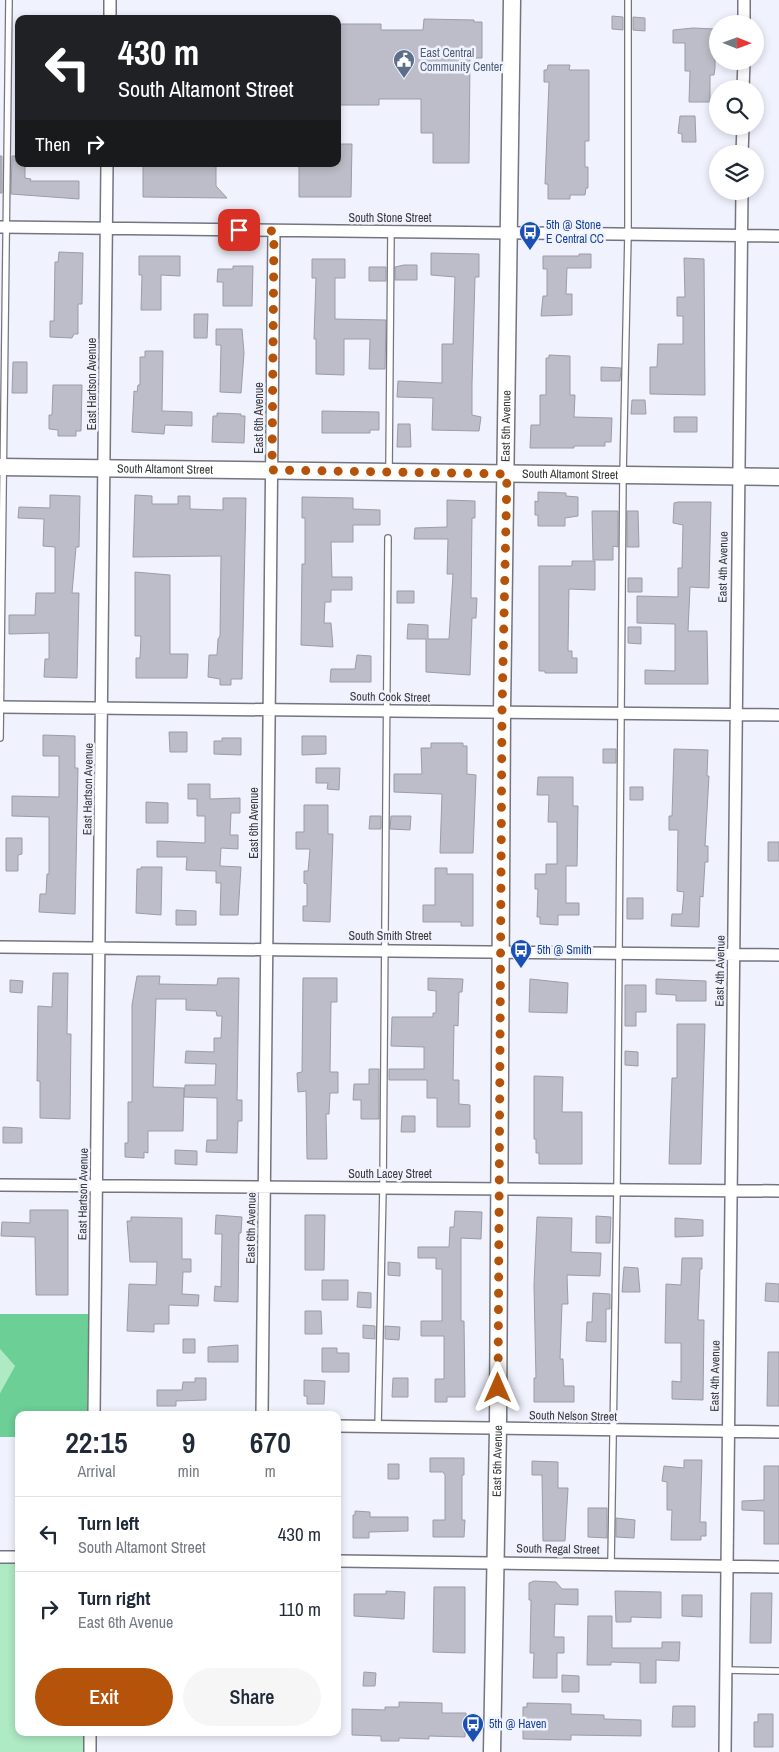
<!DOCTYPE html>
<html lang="en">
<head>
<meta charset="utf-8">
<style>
	:root { --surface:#fff; --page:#f6f6f7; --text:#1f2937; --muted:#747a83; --line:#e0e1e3; --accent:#b45309 }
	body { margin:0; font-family:"Archivo Narrow",sans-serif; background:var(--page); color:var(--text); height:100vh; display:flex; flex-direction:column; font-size:19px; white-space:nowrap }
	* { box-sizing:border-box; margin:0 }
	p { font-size:16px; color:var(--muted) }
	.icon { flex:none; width:28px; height:28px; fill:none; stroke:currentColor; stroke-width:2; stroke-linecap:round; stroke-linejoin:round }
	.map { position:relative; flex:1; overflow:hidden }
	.drawer { position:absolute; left:15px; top:1411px; width:326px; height:325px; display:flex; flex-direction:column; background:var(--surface); border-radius:10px; box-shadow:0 2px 8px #0003 }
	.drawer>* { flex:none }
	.banner { position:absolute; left:15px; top:15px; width:326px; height:152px; border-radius:10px; box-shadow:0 2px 8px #0003; background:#202124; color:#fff; overflow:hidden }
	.needle { width:32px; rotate:91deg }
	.controls { position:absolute; left:709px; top:15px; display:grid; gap:10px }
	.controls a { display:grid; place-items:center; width:55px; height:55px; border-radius:50%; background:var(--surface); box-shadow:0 2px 8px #0003; font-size:25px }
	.pin { position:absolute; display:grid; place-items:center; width:42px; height:42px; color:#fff; margin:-21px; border-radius:10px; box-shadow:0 2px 8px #0006 }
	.me { position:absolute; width:55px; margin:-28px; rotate:0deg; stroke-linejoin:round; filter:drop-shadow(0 0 4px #0008) }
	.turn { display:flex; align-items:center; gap:18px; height:105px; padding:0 20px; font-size:22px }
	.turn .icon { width:65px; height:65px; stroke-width:2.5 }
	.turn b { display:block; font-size:35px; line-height:42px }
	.then { display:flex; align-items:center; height:48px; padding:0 20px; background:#0003; gap:10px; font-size:19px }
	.eta { display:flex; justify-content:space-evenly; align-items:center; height:85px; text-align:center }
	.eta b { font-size:30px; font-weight:600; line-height:35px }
	.cta { display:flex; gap:10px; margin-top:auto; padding:10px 20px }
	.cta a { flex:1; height:58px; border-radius:30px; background:var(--accent); color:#fff; font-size:20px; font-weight:600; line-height:58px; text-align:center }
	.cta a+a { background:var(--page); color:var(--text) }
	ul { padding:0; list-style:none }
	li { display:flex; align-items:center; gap:15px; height:75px; padding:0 20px; border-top:1px solid var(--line) }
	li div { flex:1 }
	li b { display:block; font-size:19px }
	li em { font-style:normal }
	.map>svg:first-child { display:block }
	.green { fill:#aeeac4 }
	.forest { fill:#6bcf96 }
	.building { fill:#bcbdc8; stroke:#9b9ca7 }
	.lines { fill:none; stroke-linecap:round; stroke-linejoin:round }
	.lane-casing { stroke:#74757f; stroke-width:8 }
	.street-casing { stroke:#74757f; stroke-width:14 }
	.secondary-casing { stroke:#74757f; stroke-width:19 }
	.lane { stroke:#fff; stroke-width:5.5 }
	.street { stroke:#fff; stroke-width:11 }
	.secondary { stroke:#fff; stroke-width:16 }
	.route { stroke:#b45309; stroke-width:9; stroke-dasharray:0 16.2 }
	.labels { text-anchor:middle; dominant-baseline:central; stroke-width:5; stroke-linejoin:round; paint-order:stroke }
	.service-label { font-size:12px; fill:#4e5e75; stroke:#f0f2fd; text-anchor:start }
	.street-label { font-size:12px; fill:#393a3e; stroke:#f0f2fd }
	.transit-label { font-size:12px; fill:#164399; stroke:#f0f2fd; text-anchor:start }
</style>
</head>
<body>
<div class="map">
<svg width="779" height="1752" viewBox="0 0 779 1752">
	<rect width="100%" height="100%" fill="#f0f2fd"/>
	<path class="green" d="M0,1349L15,1366L0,1393Z
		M0,1561H19V1732L84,1733L83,1752H0Z"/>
	<path class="forest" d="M0,1314H89L87,1415H19V1437H0V1393L15,1366L0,1349Z"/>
	<path class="building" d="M612,16L623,17V30L612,29Z
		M633,17L645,18V31L633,30Z
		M424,19L474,20V22H482V58H470L469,163H433V133H421V99H379V105H338V24H381V30H423Z
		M693,28L715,29V68L714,75H710V102H689L690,71H685V43H673V30Z
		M548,65H570L569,70H589V141H585V167H588V188H586L585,195H570V199H548V184H545L549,82H544V70H547Z
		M680,116H695L696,142H682V134L678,133Z
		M338,144H352L351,197H299V164H338Z
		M0,156H2V193H0Z
		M12,156H19V164H25V178L31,179L30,181H79V199L11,194Z
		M143,164H216V186L227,198L143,197Z
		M59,252L83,253L82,304H78V334H74L72,338L50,337V321H54L55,262H58Z
		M431,253L479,254V277H475L472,384V415L481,417L479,431L432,430L433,398L397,397L398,381L442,383V344H453L455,277L431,275Z
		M579,254H591V268H567L566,294H572V315L541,316L543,296H547V269H543V256H579Z
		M139,256H180V276L161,275V310H141L142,275H139Z
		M684,258L704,259L705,395L650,394V367H657L658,344H683V316H677V297H685Z
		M312,259H345V278H335V319L386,320L385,369H369L370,339H344V375L316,374V339H314L316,278H312Z
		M404,265H417V280H395V267Z
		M233,266H253L252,306H223V282H217L218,269H233Z
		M369,267H386V281H369Z
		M194,314H208L207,338H194Z
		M216,329H242L244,353L241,393L220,392L221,345H216Z
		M145,351H163L162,411L192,412V426L165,425L164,434L132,432L134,391L137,392L138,385H140V357H145Z
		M549,355L570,356V395H575L574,417L612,418L611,442H605V446H574V448H530L531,425H540V395H546V358H549Z
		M13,362H27V393H12Z
		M601,367L621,368L620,381H601Z
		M53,385H82L81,431H76V436H58V430L49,429V415H52Z
		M632,400H645L646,414H631Z
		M322,411L379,412V430H370V433H322Z
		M217,413L241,414V416H245L244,443L212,442L213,416H217Z
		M674,417H697V432H674Z
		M398,424H410L411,447H397Z
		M538,492L566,493V496L578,497V516L565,518V526H538V515H535V501L538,502Z
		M50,495L80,496L79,547H76L72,593H79L77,678L44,677L45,659H49V633L9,634V615H35L36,593H55V547L43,546L44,519L18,518L19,507L50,508Z
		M135,495L152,496V504H178V496H190V509L223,510V498H246L242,679H231V685H220V679L208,677L209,655H217L218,639L220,636L221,556L133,557Z
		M302,497L353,498V509L380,510V525H353V542H331L332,577H352V590H331V602H325L324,623H331L333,647L301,645L302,564H305V518H302Z
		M447,500L475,501V518H472L471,598H477L476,618H472L470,675L426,672V639H407L408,624L428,625V639H449L453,574H447L448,539H414L415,528L447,527Z
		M678,502H711L709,588L690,587L688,631H707L708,684H645V670L675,671V624L637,623V596L678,597V568H682L683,525L673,523L674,503Z
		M592,511H618V547L613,546V560H593Z
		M627,511H638L639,547H627Z
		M572,561H595V590L569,589L568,651H572V658H577V673H545V671H539V566H572Z
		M135,572L170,575V654H188L187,678H136V658H140L141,636H135Z
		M628,578H642V592H628Z
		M397,591H414V603H397Z
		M628,627H641V644L628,643Z
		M357,655L371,656V682H330L331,669H355Z
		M169,732H187V752H170Z
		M43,735L75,736V768H78L75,914L39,912L40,894H46L47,874H49V817L12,816V796L59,797V756H43Z
		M302,736H326V754L302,755Z
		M222,738H241V755L214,754V741H222Z
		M431,743H463V746H467V774L476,775L473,853H440L442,794L394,792V774H422L421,748H431Z
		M603,749H616V763H603Z
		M674,749L708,750L707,776H709L705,846H708V862H705L703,897L700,896L699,927L671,926L672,914H682L684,892L677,891L678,830H669V816H672Z
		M316,768H340L339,790L327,789L328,783H316Z
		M538,777H573V806H578L577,866H566V903H579V915H558V925L540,924V917H537L538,889H535V874H546V864H557V822H548L549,795H537Z
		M188,784H210V799L240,798V813H231L230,835H238V849L221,848L220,866L241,867L238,915H220L221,883H216V871L186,870L187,857H157V841L205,843V816H197V799H188Z
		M630,787H643V800H630Z
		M146,802L168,803V823H146Z
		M304,805H328V834H333L330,922L303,921V906H307V884L304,883V871H308L310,849H296V832H304Z
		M370,816H381V829H369Z
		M391,816H411L410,830L390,829Z
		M6,838H22V854L18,855V871H6Z
		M768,842H779V861H768Z
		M141,867H162L161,915L136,913L137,869H141Z
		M435,868H447V874H473V926H461V922H423V905H435Z
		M627,898H643V919H627Z
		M176,910L196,911V925H176Z
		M53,973H68L67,1034H71L70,1119L40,1118V1081H37L38,1006L52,1007Z
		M137,976H160L159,984L217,985L218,978H239L237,1100H242V1121H238L237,1153L206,1152L207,1140H217V1098L184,1097L185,1085H215L216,1064L185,1063L186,1051L214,1052V1038H221L222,1016H217L216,1011L186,1010V999H156L153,1087L184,1088L183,1131H148V1153L144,1152V1158L125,1157V1143H128V1102H132V1005Z
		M303,978H337V1002H331L330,1072H338V1093H330L329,1114H326L327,1159H307L306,1091L298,1092L297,1073L302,1072Z
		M428,978L463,979L462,992H459L458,1026L454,1025L453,1080H459V1104L470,1105V1127H437V1098H427V1080H389V1069H424V1047L391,1046L392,1017H433V1013H436V991L428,990Z
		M530,979L568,983L567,1013L529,1012Z
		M656,979L706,981V1001H676V995L656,994Z
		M10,980L23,981L22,993L10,992Z
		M625,985H646V1012H636V1026H625Z
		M677,1024H705L701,1164H669L672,1078H677Z
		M625,1051L638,1052V1066L625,1065Z
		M369,1069H379V1119H361V1100H353L354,1084H369Z
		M534,1076L563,1077L562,1112H582V1164H539V1153H536V1139H534Z
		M402,1116H415V1132H401Z
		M3,1127L22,1128V1143H3Z
		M175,1150L197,1151V1165L175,1164Z
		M30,1210H68V1295H36L35,1237L1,1236L2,1222L30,1223Z
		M455,1211L482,1212L481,1239L461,1238V1321H464L465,1397H447V1402H435V1379H444V1336H421V1321H442V1269H436V1258H418V1247H449L450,1227H454Z
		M216,1215L242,1217L241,1233H239L238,1302L214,1301L215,1286L221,1287L222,1234H215Z
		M305,1215H325L324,1270H305Z
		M596,1216L611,1217L610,1243H596Z
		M131,1217L182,1218V1259H191V1272H183L182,1294L199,1295L198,1306L169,1305V1324H154V1332L127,1331L129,1284L156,1285L157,1262H130L127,1221H131Z
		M537,1217L572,1218L571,1252L601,1253L600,1276L567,1275L568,1304H562L560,1359H563L564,1386H574V1402H534V1378H536L534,1285Z
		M675,1218L703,1220V1236L675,1237Z
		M682,1258H702V1269H700L698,1320H704L703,1400L672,1399V1381L681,1382V1343H665L666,1284L681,1285Z
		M388,1262L400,1263V1276L388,1275Z
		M624,1267L638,1268L640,1292H622Z
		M322,1280H348V1300H322Z
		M766,1283L779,1284V1302L765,1301Z
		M358,1292L371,1293V1308L357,1307Z
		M593,1293L610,1294V1309H606V1342L586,1341L587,1322H592Z
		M305,1311H321L322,1334H305Z
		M363,1325L375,1326V1339L363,1338Z
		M385,1326L400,1327L399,1340L385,1339Z
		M183,1339H195V1353H183Z
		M238,1345V1362H208V1347Z
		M322,1348H337V1353H349V1372H322Z
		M768,1352H779V1406H767Z
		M195,1378H206V1400L176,1401V1406H157V1390H182L183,1382H195Z
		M393,1378H408V1397H392Z
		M304,1380L325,1381L324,1404H307V1396H304Z
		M430,1458H464V1475H462V1520H465L464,1537H433V1520H445V1475L443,1472H430Z
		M684,1460H702L700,1522H706V1536H701V1540H671L672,1510H667V1482L662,1481L664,1466L684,1468Z
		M532,1461L558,1462V1488H568L565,1541H543L542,1475H532Z
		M388,1464H399V1479H388Z
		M764,1466H779V1544H764V1511L742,1510V1501L764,1500Z
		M588,1508H607V1538L588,1537Z
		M355,1511L370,1512V1517H408V1531L369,1532V1538H353V1515H355Z
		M616,1518L635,1520L634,1538L616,1537Z
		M534,1581L556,1582L562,1589H578V1605L555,1604L554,1637H564V1653H557V1678H533L534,1653H530L531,1600H529V1583Z
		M434,1587H465V1653L433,1652Z
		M386,1591L405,1592L404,1619L354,1616V1594H386Z
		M615,1591L661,1592V1618L631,1617V1622H616Z
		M751,1593H772L771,1643H750Z
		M682,1595H702V1617L682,1616Z
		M588,1616H612V1648H662V1642H680L679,1661L656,1660V1683H640V1663L611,1662V1665H587Z
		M364,1672L376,1673L375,1686H363Z
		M562,1675L579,1676V1692H562Z
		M399,1702L442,1703V1713H466L465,1737L429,1736V1739L399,1738V1741H381V1736L352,1735V1709L385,1710V1707H399Z
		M527,1703L571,1704V1714L604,1715V1719L641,1720V1736L571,1735V1740L523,1739V1707H527Z
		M673,1706H695V1727H672Z
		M758,1714H773V1747H754V1722H758Z"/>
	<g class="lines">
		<g class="lane-casing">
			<path id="lane" d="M389,471L391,231
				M0,738L9,0
				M378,1427L383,1188L388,538
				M611,1564L617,1189L623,475L628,234V0
				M726,1670L779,1671"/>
		</g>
		<g class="street-casing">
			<path id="street" d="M110,19V0
				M744,24V0
				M743,89L744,61
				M742,154L743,126
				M0,227L779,236
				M0,707L779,715
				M0,947L779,955
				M0,1185L779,1191
				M94,1415L107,164
				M262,1415L274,231
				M338,1426L779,1432
				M0,1557H19
				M338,1561L779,1567
				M90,1752V1732
				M725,1752L742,191"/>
		</g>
		<g class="secondary-casing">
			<g id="secondary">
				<path id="s1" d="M0,467L779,477"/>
				<path id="s2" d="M492,1752L498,1428L502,712L512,0"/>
			</g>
		</g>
		<use href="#lane" class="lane"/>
		<use href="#street" class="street"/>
		<use href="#secondary" class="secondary"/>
	</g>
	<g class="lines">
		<path class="route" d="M239,230L274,231L272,470L507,474L502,712L498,1388"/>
	</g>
	<defs>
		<g id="civic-pin" transform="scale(1.125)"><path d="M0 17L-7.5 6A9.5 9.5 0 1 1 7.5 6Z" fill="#5c6f8a" stroke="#f0f2fd"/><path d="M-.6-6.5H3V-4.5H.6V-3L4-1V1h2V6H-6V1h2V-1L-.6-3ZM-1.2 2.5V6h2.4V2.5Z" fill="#fff"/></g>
		<g id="bus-pin" transform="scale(1.125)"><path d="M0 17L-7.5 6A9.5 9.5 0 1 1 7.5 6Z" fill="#1a4fb4" stroke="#f0f2fd"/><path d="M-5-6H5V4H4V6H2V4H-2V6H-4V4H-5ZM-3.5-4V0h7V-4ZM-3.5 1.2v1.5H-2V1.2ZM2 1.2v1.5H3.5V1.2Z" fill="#fff"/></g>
	</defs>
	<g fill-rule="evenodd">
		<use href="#civic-pin" x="404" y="60"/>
		<use href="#bus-pin" x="530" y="232"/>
		<use href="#bus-pin" x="521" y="950"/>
		<use href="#bus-pin" x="473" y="1724"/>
	</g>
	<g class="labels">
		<g class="service-label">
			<text x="420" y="53">East Central<tspan x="420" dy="14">Community Center</tspan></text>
		</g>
		<g class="street-label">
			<text x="390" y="218">South Stone Street</text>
			<text transform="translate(92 384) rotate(-90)">East Hartson Avenue</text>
			<text transform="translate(259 418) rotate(-90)">East 6th Avenue</text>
			<text stroke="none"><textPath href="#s2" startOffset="1326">East 5th Avenue</textPath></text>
			<text stroke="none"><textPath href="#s1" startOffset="165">South Altamont Street</textPath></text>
			<text stroke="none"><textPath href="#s1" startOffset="570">South Altamont Street</textPath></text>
			<text transform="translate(723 567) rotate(-89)">East 4th Avenue</text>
			<text transform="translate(390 697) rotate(1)">South Cook Street</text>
			<text transform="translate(88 789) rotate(-89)">East Hartson Avenue</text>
			<text transform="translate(254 823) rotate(-90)">East 6th Avenue</text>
			<text x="390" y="936">South Smith Street</text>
			<text transform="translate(720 971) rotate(-89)">East 4th Avenue</text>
			<text x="390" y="1174">South Lacey Street</text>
			<text transform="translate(83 1194) rotate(-89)">East Hartson Avenue</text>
			<text transform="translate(251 1228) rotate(-89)">East 6th Avenue</text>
			<text transform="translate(715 1376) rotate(-89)">East 4th Avenue</text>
			<text transform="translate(573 1416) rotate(1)">South Nelson Street</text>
			<text stroke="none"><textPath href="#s2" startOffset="291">East 5th Avenue</textPath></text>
			<text transform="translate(558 1549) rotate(1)">South Regal Street</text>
		</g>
		<g class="transit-label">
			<text x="546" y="225">5th @ Stone<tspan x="546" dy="14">E Central CC</tspan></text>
			<text x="537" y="950">5th @ Smith</text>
			<text x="489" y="1724">5th @ Haven</text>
		</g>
	</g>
</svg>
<div class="controls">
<a><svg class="needle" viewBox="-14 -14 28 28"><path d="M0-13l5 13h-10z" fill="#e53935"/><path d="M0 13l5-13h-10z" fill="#747a83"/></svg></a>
<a><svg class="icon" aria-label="search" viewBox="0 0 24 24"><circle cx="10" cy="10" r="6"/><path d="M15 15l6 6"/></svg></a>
<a><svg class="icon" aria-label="layers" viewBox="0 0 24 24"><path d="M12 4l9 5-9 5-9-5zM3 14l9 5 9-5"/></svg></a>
</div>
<div class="pin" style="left:239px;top:230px;background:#d93025"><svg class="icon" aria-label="arrive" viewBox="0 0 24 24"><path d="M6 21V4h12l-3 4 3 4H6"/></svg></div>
<svg class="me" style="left:498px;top:1388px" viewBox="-20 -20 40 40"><path d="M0-17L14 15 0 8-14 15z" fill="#b45309" stroke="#fff" stroke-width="4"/></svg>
<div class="banner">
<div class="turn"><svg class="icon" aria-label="left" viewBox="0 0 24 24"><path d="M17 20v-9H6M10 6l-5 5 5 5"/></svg><div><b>430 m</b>South Altamont Street</div></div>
<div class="then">Then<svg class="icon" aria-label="right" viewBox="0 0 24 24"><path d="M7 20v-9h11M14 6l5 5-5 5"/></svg></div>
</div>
<section class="drawer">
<div class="eta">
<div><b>22:15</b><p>Arrival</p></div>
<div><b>9</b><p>min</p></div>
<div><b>670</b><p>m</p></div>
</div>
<ul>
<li><svg class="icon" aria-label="left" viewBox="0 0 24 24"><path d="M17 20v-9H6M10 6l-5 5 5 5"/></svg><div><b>Turn left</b><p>South Altamont Street</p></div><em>430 m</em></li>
<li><svg class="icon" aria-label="right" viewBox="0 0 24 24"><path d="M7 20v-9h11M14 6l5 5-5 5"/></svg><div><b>Turn right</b><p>East 6th Avenue</p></div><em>110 m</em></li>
</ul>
<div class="cta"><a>Exit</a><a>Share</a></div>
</section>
</div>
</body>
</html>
